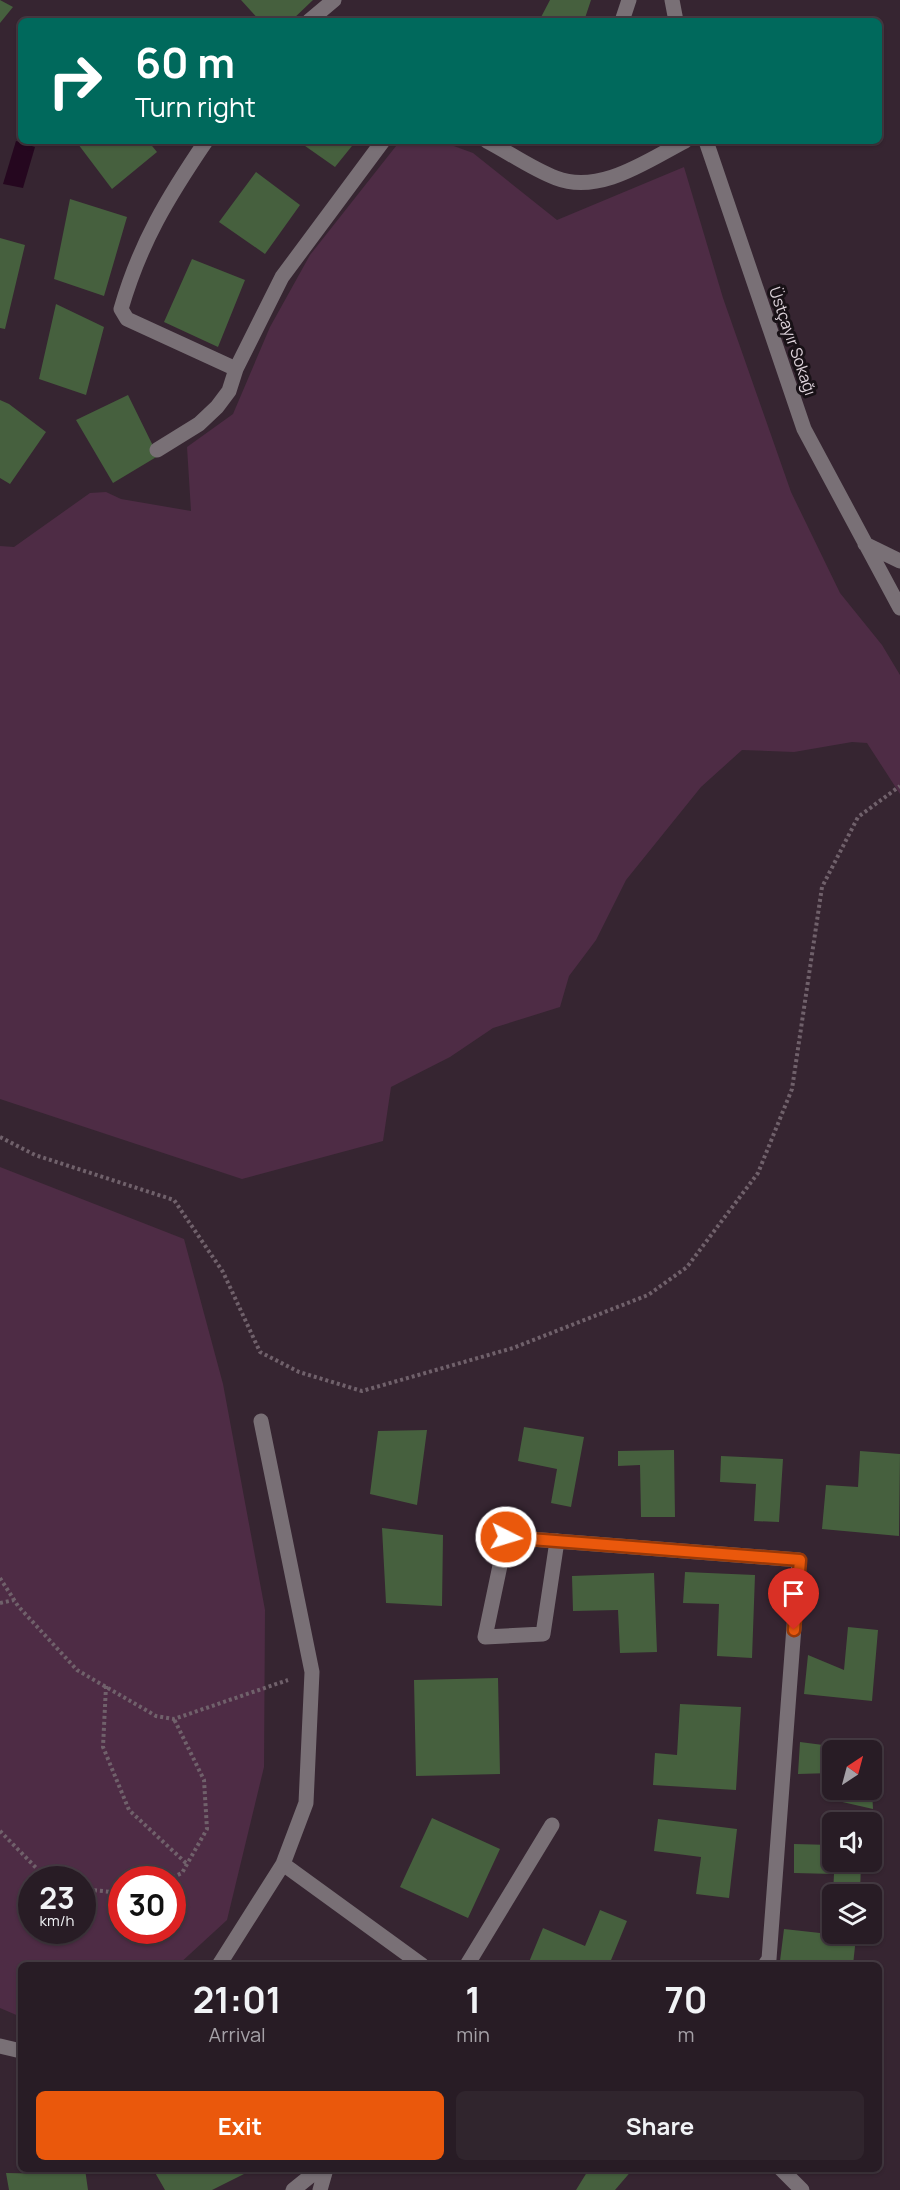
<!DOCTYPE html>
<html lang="en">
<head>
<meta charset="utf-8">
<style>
	:root { --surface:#281c25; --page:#30252d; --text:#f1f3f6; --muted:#a5a1a7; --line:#443a42; --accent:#ea580c }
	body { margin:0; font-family:Manrope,sans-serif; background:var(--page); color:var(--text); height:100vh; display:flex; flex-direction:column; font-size:22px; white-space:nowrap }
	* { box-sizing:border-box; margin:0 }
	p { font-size:20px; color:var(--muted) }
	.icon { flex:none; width:33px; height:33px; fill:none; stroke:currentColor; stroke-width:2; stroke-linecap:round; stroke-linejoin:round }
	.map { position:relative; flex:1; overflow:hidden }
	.details { position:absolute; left:18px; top:1962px; width:864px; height:210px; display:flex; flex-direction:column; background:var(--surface); border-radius:9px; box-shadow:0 2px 4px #0004,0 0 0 2px var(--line) }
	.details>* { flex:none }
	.banner { position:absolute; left:18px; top:18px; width:864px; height:126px; border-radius:9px; box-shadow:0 2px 4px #0004,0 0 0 2px var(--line); background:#00695c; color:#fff; overflow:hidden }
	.needle { width:39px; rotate:36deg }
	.fabs { position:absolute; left:822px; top:1740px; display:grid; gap:12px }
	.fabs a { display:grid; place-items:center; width:60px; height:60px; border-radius:9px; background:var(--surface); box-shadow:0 2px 4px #0004,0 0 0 2px var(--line); font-size:30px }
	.speed { position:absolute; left:18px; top:1866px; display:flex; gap:12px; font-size:30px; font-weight:700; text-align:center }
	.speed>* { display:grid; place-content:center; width:78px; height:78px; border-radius:50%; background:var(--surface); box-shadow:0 2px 4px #0004,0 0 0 2px var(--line); line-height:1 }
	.speed small { font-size:15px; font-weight:400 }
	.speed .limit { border:9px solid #d22; background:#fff; color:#111 }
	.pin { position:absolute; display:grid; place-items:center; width:51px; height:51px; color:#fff; margin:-62px -26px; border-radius:50% 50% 50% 0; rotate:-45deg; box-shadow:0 0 6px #0007 }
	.pin .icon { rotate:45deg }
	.me { position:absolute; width:66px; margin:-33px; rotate:95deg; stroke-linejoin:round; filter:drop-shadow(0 0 4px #0008) }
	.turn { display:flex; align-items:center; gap:21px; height:126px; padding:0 18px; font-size:27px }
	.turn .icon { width:78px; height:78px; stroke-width:2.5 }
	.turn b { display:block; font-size:42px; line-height:51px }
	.eta { display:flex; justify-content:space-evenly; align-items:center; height:102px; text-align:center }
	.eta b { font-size:36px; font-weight:700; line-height:42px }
	.primary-button { display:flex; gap:12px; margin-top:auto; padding:12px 18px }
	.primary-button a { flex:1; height:69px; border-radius:9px; background:var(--accent); color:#fff; font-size:24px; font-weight:700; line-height:69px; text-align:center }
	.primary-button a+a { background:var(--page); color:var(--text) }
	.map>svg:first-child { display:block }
	.green { fill:#4e2c45; fill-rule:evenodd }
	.water { fill:#25071f }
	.building { fill:#46603e }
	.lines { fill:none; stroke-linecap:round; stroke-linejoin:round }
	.path { stroke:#70616b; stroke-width:4; stroke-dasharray:3 3; stroke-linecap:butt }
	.minor { stroke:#797076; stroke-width:15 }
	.route-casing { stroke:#983908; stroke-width:15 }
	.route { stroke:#ea580c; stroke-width:10 }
	.labels { text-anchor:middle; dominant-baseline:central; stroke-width:6; stroke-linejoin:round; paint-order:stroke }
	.street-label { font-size:16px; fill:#ddd2da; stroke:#181116 }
</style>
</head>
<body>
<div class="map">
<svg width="900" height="2190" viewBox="0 0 900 2190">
	<rect width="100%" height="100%" fill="#362531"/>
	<path class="green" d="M400,141H440L473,153L557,220L684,167L723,298L791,492L840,593L882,645L900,675V794L867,743L852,742L794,752L742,750L701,787L626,880L596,940L569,976L560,1007L493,1028L450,1057L391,1087L383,1141L242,1179L0,1099V546L14,547L90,493L106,492L121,499L191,511L187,447L233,414L270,327L310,255Z
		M0,1167L184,1239L223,1384L265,1610L264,1767L227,1920L178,1965H21V2017L0,2008ZM32,1880H82V1930H32ZM122,1880H172V1930H122Z"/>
	<path class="water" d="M16,141L35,147L23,188L3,184Z"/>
	<path class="building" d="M0,0L13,7L0,23Z
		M241,0H313L291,21H260Z
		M550,0H591L584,21H539Z
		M82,141H148L157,152L112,189L78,144Z
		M298,141H356L335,167Z
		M256,172L300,205L265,254L219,222Z
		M70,199L127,217L104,296L54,279Z
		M0,238L25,245L5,329L0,328Z
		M192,259L245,280L218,347L164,322Z
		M56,304L104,327L86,395L39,379Z
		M128,395L158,456L113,483L76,420Z
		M0,400L9,404L46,432L10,484L0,478Z
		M524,1427L584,1437L571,1507L551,1503L557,1469L518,1461Z
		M427,1430L417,1505L370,1494L378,1431Z
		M674,1450L675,1517H641L640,1465L618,1466V1451Z
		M860,1451L900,1454L899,1536L822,1529L826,1485L858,1487Z
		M721,1456L783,1459L779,1522L754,1521L756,1484L720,1482Z
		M382,1528L443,1535L442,1606L386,1603Z
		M685,1572L755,1575L752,1658L717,1656L719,1604L683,1603Z
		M654,1573L657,1652L620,1653L618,1610L573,1611L572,1576Z
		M848,1627L878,1630L872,1701L804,1694L808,1655L844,1670Z
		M498,1678L500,1774L416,1776L414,1680Z
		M680,1704L741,1707L736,1790L653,1785L655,1753L677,1755Z
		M800,1742L854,1749V1750H832V1773L798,1774Z
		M839,1790H872L873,1809L838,1801Z
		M432,1818L500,1849L468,1918L400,1887Z
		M658,1819L737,1829L729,1898L696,1894L701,1857L654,1851Z
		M794,1844L832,1845V1862H861L860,1894H833L834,1874L794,1873Z
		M600,1910L627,1921L609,1965H535L529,1962L543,1928L585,1946Z
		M784,1929L856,1937L853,1965H818L780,1961Z
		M53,2169H85L88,2190H9L6,2173L53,2174Z
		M153,2169H244L246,2173L212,2190H165Z
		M589,2169H633L615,2190H576Z"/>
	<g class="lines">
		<path class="path" d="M0,1137L35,1155L174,1200L223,1272L260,1352L299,1372L362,1391L513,1348L648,1295L687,1267L758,1173L792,1089L822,887L858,817L900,786
			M0,1578L18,1606L77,1670L156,1716L174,1719L288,1680
			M0,1603L14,1600
			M106,1686L103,1747L129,1810L187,1864
			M0,1831L48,1880
			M167,1880L182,1873L207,1829L204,1780L174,1719
			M82,1889L122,1893"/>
		<path class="minor" d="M672,0L676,21
			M309,21L334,0
			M622,21L629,0
			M206,141C168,197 140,243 121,309L127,319L236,369
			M487,141C510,153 532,169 556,178C600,195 648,160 685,141
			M706,141L804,429L900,608
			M157,450L199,424L217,407L229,391L236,369L282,277L383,141
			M865,544L900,561
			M261,1421L312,1672L306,1803L283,1864L422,1965
			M557,1541L543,1634L485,1637L506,1537L799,1560L769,1959L765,1965
			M219,1965L283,1864
			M467,1965L552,1825
			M0,2046L21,2051
			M781,2169L802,2190
			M293,2190L319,2169
			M320,2190L326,2169"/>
	</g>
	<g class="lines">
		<g class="route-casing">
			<path id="route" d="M506,1537L800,1560L794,1630"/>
		</g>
		<use href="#route" class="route"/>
	</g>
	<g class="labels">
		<g class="street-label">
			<text transform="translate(793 341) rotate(71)">Üstçayır Sokağı</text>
		</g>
	</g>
</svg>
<div class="fabs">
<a><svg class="needle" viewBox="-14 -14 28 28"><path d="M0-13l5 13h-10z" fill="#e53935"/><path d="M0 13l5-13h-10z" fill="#a5a1a7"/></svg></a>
<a><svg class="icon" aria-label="sound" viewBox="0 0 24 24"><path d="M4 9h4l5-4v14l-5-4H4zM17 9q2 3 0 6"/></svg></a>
<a><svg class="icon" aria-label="layers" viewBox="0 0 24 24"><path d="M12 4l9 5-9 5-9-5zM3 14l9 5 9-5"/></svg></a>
</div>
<div class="speed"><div>23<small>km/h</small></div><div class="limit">30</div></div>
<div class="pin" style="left:794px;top:1630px;background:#d93025"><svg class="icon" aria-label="arrive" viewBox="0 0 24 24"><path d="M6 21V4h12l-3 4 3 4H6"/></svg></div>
<svg class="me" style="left:506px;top:1537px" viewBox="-20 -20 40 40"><circle r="17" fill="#ea580c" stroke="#fff" stroke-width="3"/><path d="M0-11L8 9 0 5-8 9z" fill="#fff"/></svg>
<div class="banner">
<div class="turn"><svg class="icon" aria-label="right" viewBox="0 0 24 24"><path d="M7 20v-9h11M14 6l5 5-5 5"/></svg><div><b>60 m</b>Turn right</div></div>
</div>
<section class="details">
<div class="eta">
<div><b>21:01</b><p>Arrival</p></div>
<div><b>1</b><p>min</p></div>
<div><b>70</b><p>m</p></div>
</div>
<div class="primary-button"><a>Exit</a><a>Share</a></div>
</section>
</div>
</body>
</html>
